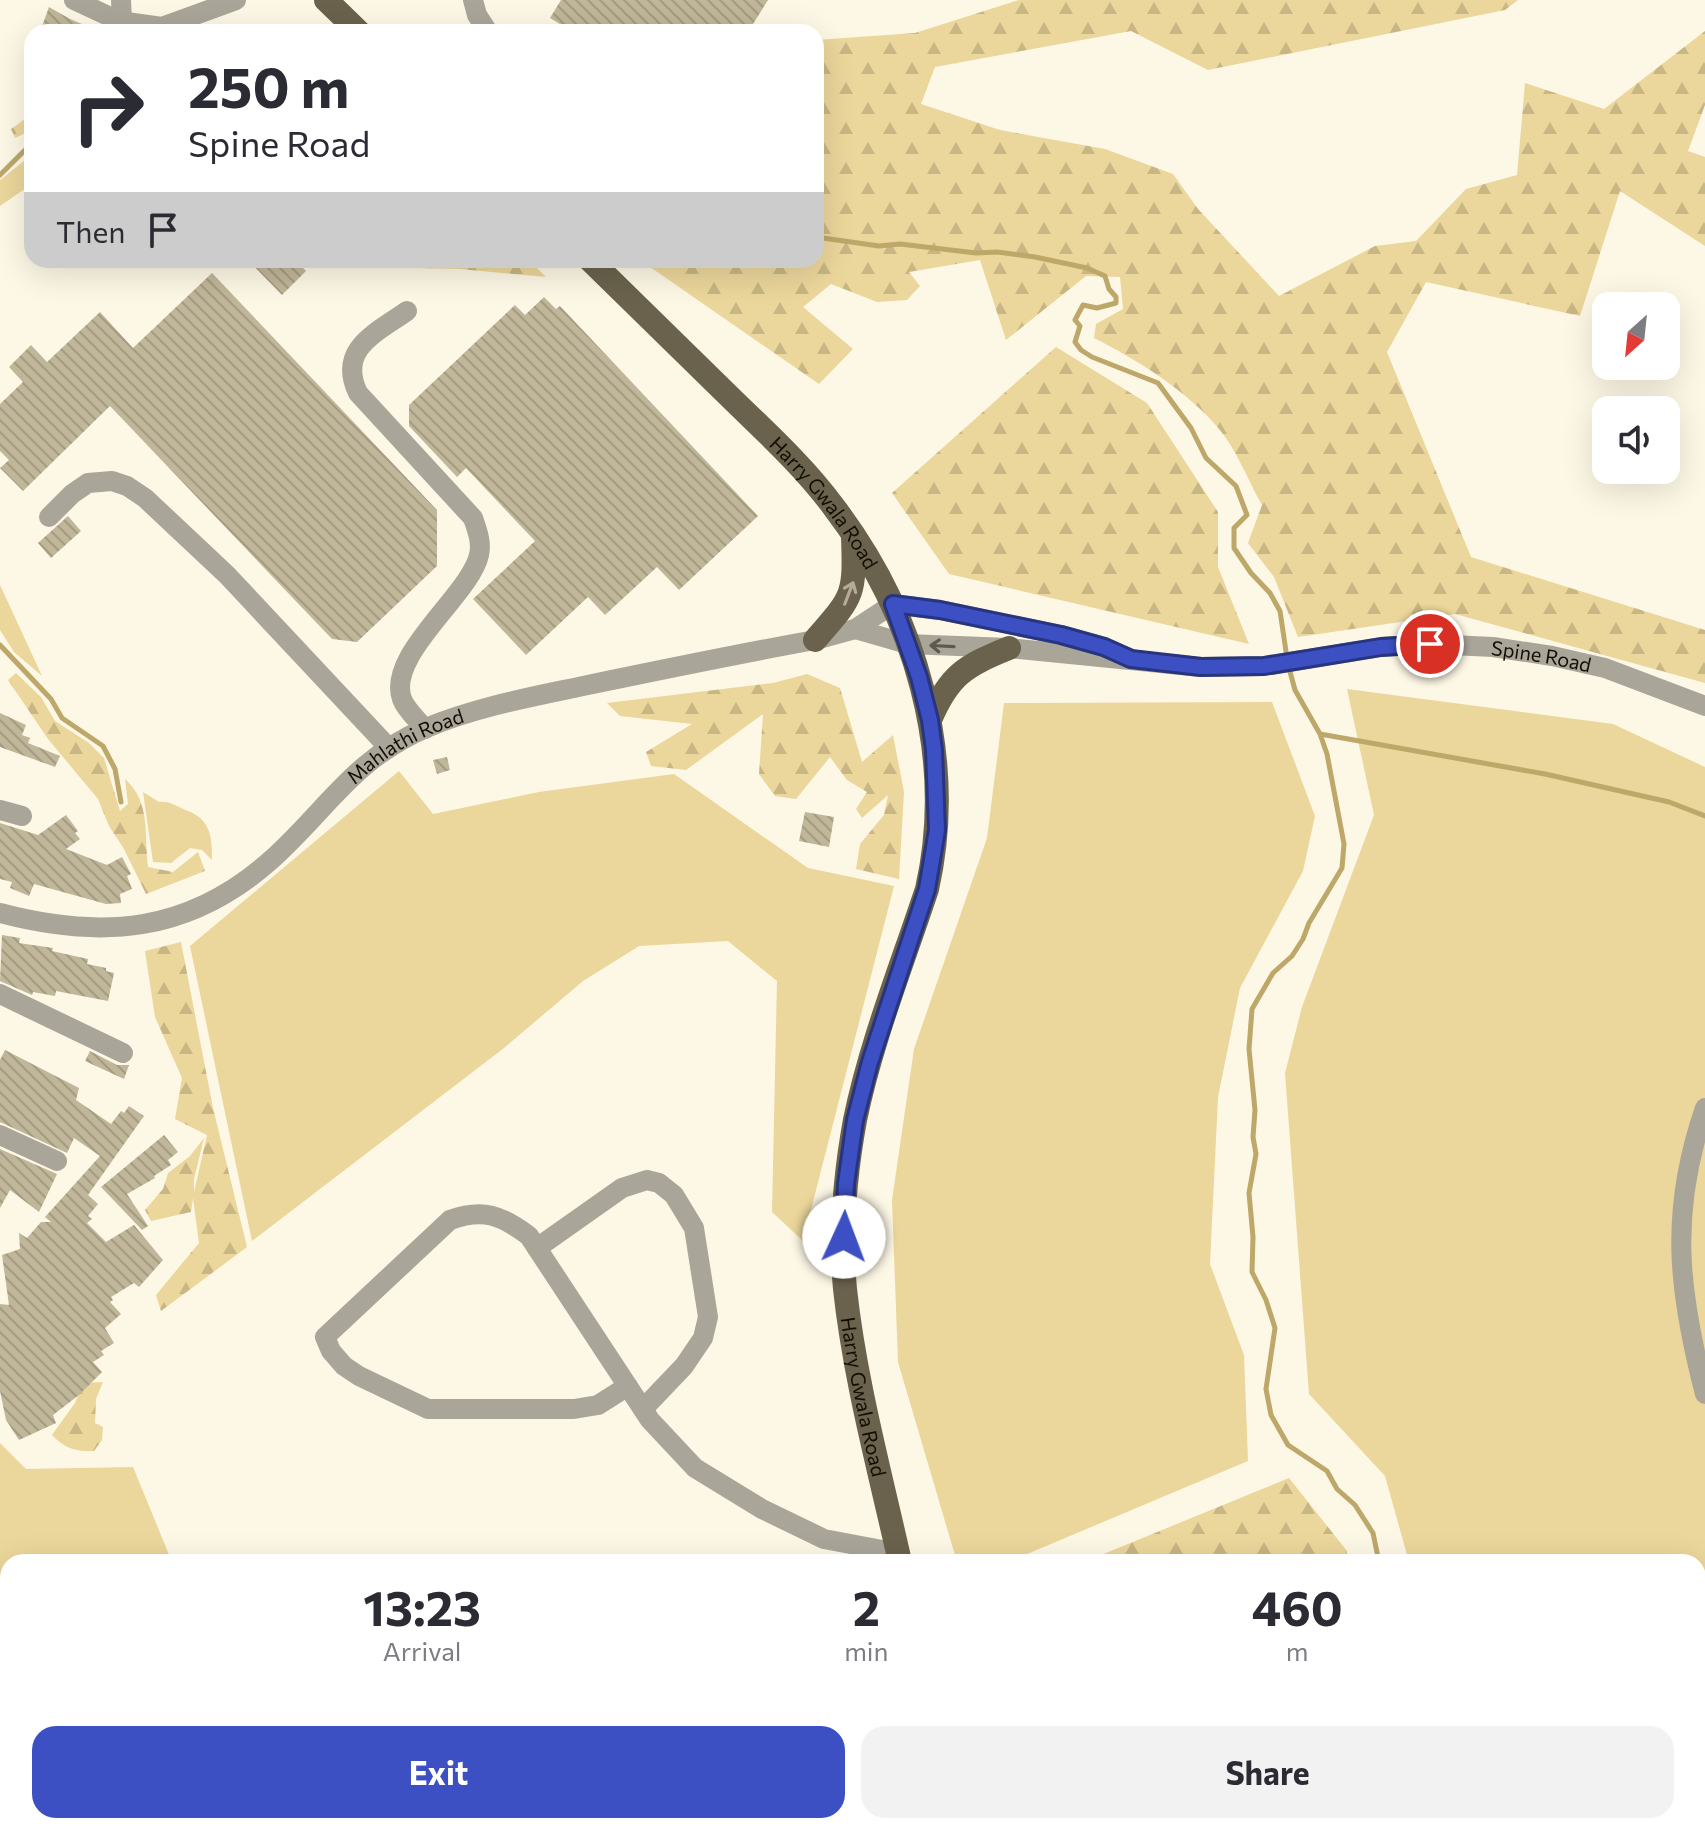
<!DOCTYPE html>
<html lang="en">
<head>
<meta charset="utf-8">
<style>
	:root { --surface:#fff; --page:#f2f2f3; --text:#2b2b33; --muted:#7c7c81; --accent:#3c50c3 }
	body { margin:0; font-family:Commissioner,sans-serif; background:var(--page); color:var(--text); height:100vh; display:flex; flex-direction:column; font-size:30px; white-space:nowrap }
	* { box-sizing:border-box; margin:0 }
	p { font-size:26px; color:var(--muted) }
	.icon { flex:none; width:44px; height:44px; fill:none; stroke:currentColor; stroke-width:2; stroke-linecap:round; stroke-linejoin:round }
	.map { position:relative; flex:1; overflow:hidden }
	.sheet { position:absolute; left:0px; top:1554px; width:1706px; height:280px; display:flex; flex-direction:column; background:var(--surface); border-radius:24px 24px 0 0; box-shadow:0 8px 32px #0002 }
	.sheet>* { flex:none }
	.guide { position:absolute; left:24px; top:24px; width:800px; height:244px; border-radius:24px; box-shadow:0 8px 32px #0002; background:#fff; color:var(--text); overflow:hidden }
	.needle { width:52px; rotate:207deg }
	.buttons { position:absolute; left:1592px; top:292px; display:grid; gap:16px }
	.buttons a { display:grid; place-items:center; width:88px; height:88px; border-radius:16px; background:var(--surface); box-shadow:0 8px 32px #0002; font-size:40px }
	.pin { position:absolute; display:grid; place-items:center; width:68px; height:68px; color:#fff; margin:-34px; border:4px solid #fff; border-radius:50%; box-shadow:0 2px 8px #0007 }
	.me { position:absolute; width:88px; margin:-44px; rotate:2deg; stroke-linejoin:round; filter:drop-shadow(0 0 6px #0008) }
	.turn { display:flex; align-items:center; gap:28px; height:168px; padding:0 32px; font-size:36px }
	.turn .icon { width:104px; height:104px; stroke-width:2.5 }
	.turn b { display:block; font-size:56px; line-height:68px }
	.then { display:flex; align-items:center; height:76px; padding:0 32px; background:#0003; gap:16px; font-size:30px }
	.eta { display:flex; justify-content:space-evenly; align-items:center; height:136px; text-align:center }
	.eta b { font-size:48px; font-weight:700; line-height:56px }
	.action { display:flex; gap:16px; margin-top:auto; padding:16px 32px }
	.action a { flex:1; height:92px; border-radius:24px; background:var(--accent); color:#fff; font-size:32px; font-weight:700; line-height:92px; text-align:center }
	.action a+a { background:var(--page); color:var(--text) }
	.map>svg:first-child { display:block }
	.grass { fill:#ebd69b }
	.forest { fill:url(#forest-firs) }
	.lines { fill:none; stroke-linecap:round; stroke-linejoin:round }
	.stream { stroke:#bda769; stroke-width:5 }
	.building { fill:url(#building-back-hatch) }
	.minor { stroke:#aaa599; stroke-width:20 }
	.major { stroke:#6a624c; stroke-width:24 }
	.oneway { stroke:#b4ac98 }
	.oneway2 { stroke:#5e5a4f }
	.route-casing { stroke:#27347f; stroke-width:20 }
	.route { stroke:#3c50c3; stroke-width:14 }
	.labels { text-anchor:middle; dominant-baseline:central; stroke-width:6; stroke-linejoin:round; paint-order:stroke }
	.street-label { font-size:20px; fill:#120e05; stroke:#fdf7e5 }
</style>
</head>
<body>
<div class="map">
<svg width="1705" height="1834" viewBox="0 0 1705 1834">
	<defs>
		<pattern id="forest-firs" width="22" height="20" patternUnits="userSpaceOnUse" patternTransform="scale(2)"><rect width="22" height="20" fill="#ebd69b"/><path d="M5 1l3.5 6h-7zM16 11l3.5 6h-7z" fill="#c8b684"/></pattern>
		<pattern id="building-back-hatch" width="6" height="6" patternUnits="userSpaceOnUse" patternTransform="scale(2)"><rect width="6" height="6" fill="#c0b699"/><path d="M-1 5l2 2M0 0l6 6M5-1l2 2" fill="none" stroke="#a49b82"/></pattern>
	</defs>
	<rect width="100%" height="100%" fill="#fdf7e5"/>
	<path class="grass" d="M24,161L32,172V184L0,206V180Z
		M0,585L42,676L14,652L0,630Z
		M1347,689L1613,724L1705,767V1834H1477L1475,1826H1698V1562H1409L1385,1476L1309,1394L1285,1073L1302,1007L1374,815Z
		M1272,702L1315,816L1303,871L1240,988L1218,1097L1210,1264L1244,1355L1248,1461L1008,1562H957L898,1362L892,1200L914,1049L987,838L1004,703Z
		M399,771L433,814L539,792L674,774L808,868L894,886L803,1241L772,1212L777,981L728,941L639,946L583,981L504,1048L252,1241L190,946Z
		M143,792L159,802C169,801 174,805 183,809C210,818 212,834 212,860L202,850L190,848L171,863L153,862Z
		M0,1443L26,1469L133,1467L172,1562H8V1826H49L42,1834H0Z"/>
	<path class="forest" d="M1019,0H1518L1505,10L1208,70L1131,31L935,67L921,104L1000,130L1105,149L1173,174L1198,209L1279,296L1375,246L1416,241L1466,189L1517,175L1525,83L1604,109L1705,31V105L1688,151L1705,157V246L1620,191L1580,316L1426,282L1387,352L1471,557L1705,630V683L1455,614L1298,637L1274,577L1248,543L1262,505C1249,482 1236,449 1219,429C1189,392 1136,359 1094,338L1096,324L1123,309L1120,277L1086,276L1006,340L980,260L909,272L920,286L907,300L877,302L831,284L803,307L853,349L819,384L640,260H816V40L915,33Z
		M32,114V130L15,138L11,129Z
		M376,260H529L546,277L460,269L415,268Z
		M1056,347L1147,403L1218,512V567L1249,644L949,574L892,493Z
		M16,673L41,697L55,721L89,743L104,758L120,811L128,804L125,779C151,802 144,834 148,867L173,872L198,852L205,871L146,894L124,849L109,826L98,799L48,739L8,680Z
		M807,674L840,688L862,762L893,735L904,792L899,879L856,869L860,844L884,815L888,795L862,818L856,809L867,792L847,780L830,757L796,799L775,796L759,774L763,714L686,770L651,766L646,752L692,724L620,716L607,703L773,683Z
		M181,942L213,1108L247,1247L161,1311L156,1295L199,1243L193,1198L191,1212L151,1221L145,1210L163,1189L168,1173L190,1156L204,1138L194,1179V1192L207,1135L175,1119L182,1078L155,1017L145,951Z
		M103,1382L96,1399L95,1423L103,1427L102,1440L94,1451C76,1452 64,1448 52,1435L75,1403L83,1383Z
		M1289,1478L1347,1551L1346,1562H1084Z
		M65,1826H502L501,1834H58Z
		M511,1826H910L883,1834H511Z
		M1007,1826H1392V1834H1008Z"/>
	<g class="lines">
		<path class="stream" d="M0,175L32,143
			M816,237L879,246L900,244L976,253L997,252L1035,257L1087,268L1105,276L1109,289L1116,297V303L1097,308L1083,305L1075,320L1080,326L1075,342L1081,350L1092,357L1158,383L1191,428L1206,458L1236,486L1247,515L1234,528V548L1251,573L1270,593L1280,611L1287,658
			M0,645L51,699L62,718L103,746L115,769L121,802
			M1289,668L1295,690L1320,734L1327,754L1344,844L1342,868L1309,923L1303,939L1292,956L1273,973L1252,1009L1249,1049L1255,1110L1253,1137L1256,1154L1249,1193L1253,1237L1252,1272L1266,1300L1275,1328L1266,1389L1271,1415L1288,1445L1327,1471L1337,1489L1355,1505L1373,1533L1379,1562
			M1320,734L1545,774L1669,802L1705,816
			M1433,1826L1434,1834"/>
	</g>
	<path class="building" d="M561,0H768L748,32H573L550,18Z
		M49,7L70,19L101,32H40Z
		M248,260H295L306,271L282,295Z
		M212,273L437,510V566L357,642L332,639L110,406L23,491L0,468L9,460L0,451V404L23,382L9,367L31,345L47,362L100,312L133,348Z
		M544,297L556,309L560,306L758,516L679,590L657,567L605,615L588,597L526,655L473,599L535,541L466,468L457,477L409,426V405L515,305L525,315Z
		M68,516L81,531L51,558L38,543Z
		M0,713L26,725L22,735L30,738L28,743L60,756L55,767L0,747Z
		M447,757L450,770L437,774L433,760Z
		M805,812L834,817L829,847L799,841Z
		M66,815L78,831L75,833L80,839L66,849L107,865L122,857L131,874L127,876L132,889L120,894L121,903L106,904L34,884L29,896L10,888L12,882L0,879V823L38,835Z
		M2,935L20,938L19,943L53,948L52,951L88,959L87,964L106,968V971L114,973L108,1001L56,991L55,996L33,992L32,995L0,981Z
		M5,1050L79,1088L76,1100L111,1124L121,1111L124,1113L129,1106L144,1116L88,1195L98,1204L88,1216L92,1219L87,1223L106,1242L134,1225L163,1260L139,1287L134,1283L111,1297L113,1300L110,1302L121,1314L105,1328L114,1343L101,1351L104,1355L93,1362L102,1372L79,1395L53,1415L56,1423L19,1440L6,1420L0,1391V1304L9,1305L2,1255L20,1249L19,1233L27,1238L41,1222H51L45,1217L100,1156L74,1138L67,1153L0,1122V1060Z
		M90,1051L117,1065H129L124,1079L85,1061Z
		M164,1135L178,1152L168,1160L171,1165L154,1176L155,1178L127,1194L148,1226L142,1230L101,1187Z
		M0,1149L57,1174L39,1212L10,1190L0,1208Z"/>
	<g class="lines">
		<g class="minor">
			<path d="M74,0L119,21L162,27L236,0"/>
			<path d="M121,0L122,22"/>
			<path d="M473,0L477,15L488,32"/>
			<path d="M407,311C376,333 337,349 358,393L473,518C477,530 482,542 479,555C470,595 386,655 402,699C406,710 418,720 425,729"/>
			<path d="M49,517L72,494L88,483L112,481L127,486L145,498L227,575L389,748"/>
			<path id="s1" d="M855,629L907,644L1009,648L1201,667L1264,666L1381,647L1430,644L1493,647L1552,656L1605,668L1705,706"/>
			<path d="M0,810L22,816"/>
			<path id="s2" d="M0,913C102,940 189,933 271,860C327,810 352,760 426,728C476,707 531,697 583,686C660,670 737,654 815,640L855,629L893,604L940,610L1061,635L1104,647L1131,659"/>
			<path d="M0,994L123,1053"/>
			<path d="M1705,1108C1669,1212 1678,1290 1705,1394"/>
			<path d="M0,1135L57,1161"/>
			<path d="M537,1248L622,1188L647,1180L659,1183L674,1195L694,1228L708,1317L703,1338L684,1366L643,1409"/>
			<path d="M628,1386L598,1405L574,1409H428L359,1376L344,1366L331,1351L325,1337L450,1220C483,1208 501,1215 529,1236L650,1420L695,1468L762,1509L824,1539L898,1553"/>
		</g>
		<g class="major">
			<path d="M326,0L359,32"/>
			<path id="s3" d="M590,260C638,307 685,353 733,400C768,434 804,467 833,506C915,613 957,756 927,889C902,965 871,1042 855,1120C845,1175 840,1234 845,1289C855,1381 880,1472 900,1562"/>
			<path d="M815,640C854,595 855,596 853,536"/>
			<path d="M930,720C949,675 965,666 1009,648"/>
			<path d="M956,1826L958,1834"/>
		</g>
	</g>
	<defs><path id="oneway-shaft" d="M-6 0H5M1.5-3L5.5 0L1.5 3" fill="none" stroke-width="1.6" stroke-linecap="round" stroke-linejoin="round" transform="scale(2)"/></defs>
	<use class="oneway" href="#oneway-shaft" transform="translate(849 593) rotate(-69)"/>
	<use class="oneway2" href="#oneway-shaft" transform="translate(942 646) rotate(-177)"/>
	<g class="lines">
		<g class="route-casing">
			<path id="route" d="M844,1237L846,1184L855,1120L870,1062L927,889L937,830L934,750L930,720L919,677L893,604L940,610L1061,635L1104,647L1131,659L1201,667L1264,666L1381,647L1430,644"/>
		</g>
		<use href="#route" class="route"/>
	</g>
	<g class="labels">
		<g class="street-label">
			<text stroke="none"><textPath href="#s3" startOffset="338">Harry Gwala Road</textPath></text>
			<text stroke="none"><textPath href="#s1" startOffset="692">Spine Road</textPath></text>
			<text stroke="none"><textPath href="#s2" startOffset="468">Mahlathi Road</textPath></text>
			<text stroke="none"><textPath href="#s3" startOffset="1274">Harry Gwala Road</textPath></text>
		</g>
	</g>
</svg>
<div class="buttons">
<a><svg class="needle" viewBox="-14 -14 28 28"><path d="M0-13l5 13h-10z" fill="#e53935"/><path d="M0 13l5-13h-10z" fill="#7c7c81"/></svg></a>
<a><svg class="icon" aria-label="sound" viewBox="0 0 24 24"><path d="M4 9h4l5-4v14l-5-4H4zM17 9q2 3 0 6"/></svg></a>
</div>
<div class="pin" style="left:1430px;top:644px;background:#d93025"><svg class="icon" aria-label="arrive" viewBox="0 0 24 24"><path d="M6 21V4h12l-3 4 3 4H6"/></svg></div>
<svg class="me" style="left:844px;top:1237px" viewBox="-20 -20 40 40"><circle r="19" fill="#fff"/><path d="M0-13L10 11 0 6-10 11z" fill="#3c50c3"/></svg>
<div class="guide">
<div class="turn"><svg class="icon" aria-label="right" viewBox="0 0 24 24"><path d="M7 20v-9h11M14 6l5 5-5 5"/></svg><div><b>250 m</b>Spine Road</div></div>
<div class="then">Then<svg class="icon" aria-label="arrive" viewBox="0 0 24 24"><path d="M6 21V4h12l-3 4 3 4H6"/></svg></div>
</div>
<section class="sheet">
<div class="eta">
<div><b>13:23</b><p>Arrival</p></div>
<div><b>2</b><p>min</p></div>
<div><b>460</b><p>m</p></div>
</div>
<div class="action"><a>Exit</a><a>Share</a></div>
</section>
</div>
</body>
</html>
